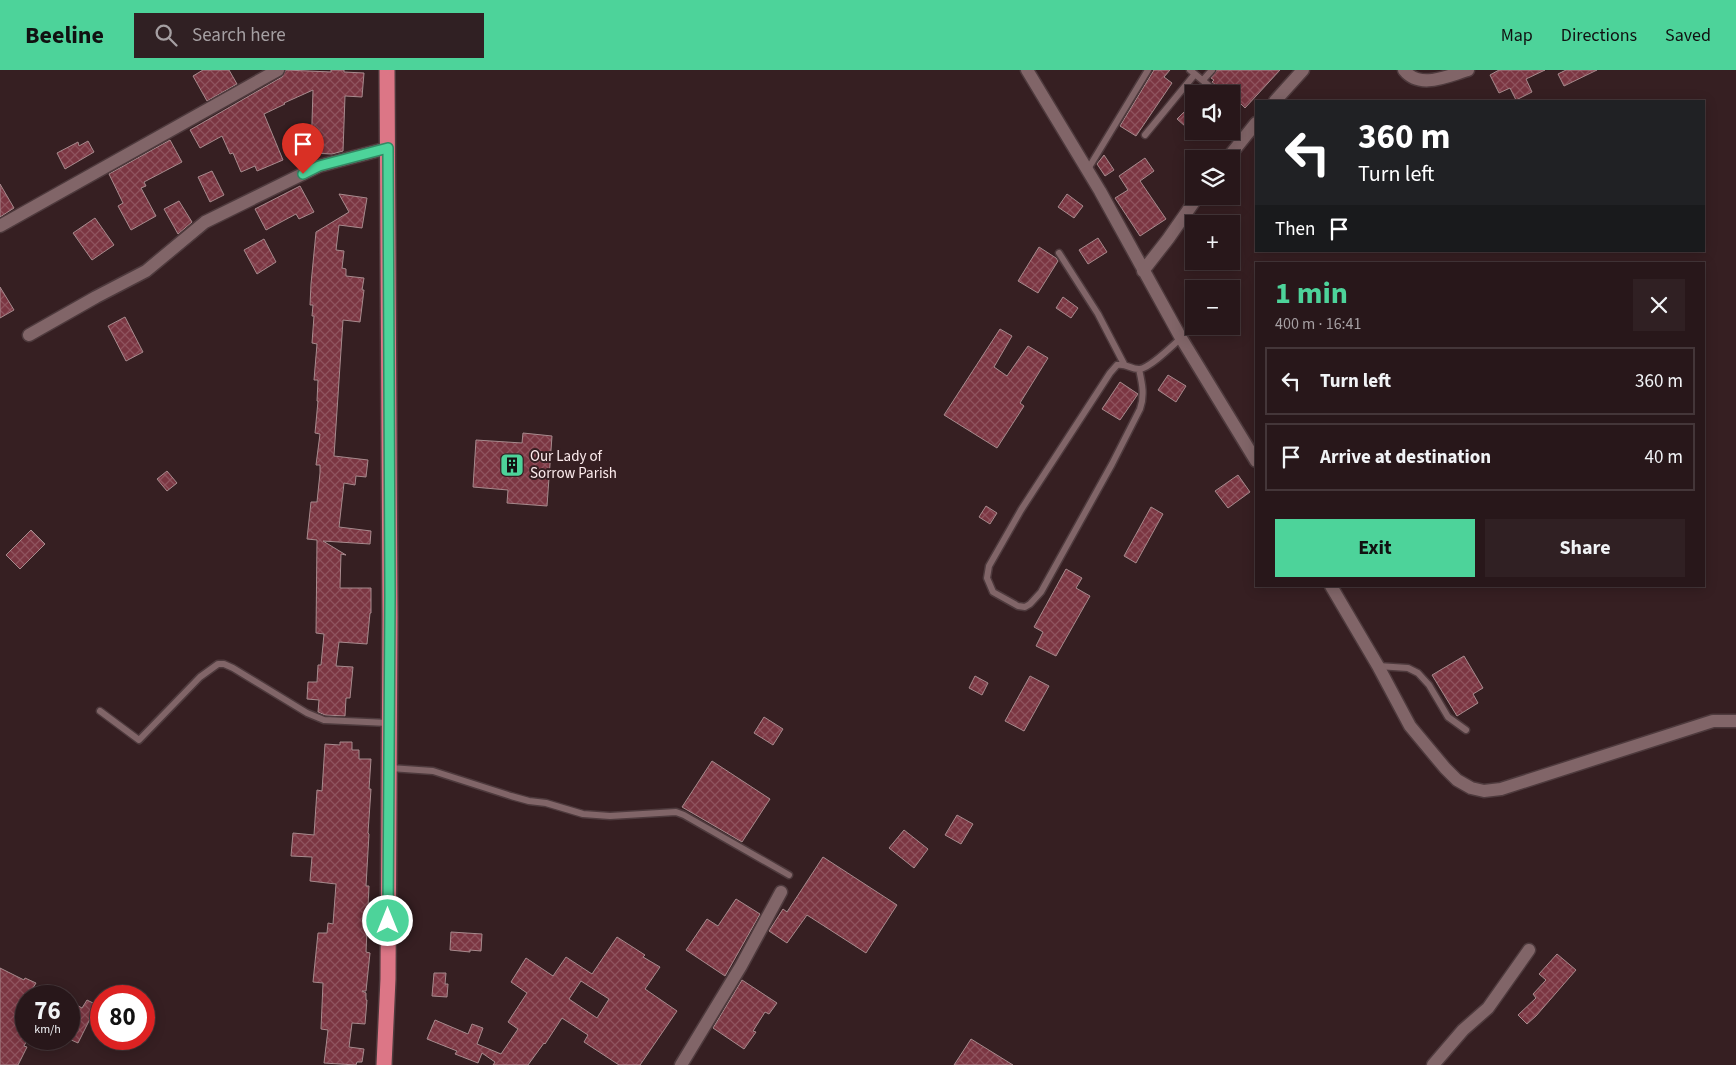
<!DOCTYPE html>
<html lang="en">
<head>
<meta charset="utf-8">
<style>
	:root { --surface:#28171a; --page:#302023; --text:#f1f3f6; --muted:#a59fa2; --line:#443639; --accent:#4dd39a }
	body { margin:0; font-family:"Source Sans 3",sans-serif; background:var(--page); color:var(--text); height:100vh; display:flex; flex-direction:column; font-size:19px; white-space:nowrap }
	* { box-sizing:border-box; margin:0 }
	p { font-size:16px; color:var(--muted) }
	.icon { flex:none; width:28px; height:28px; fill:none; stroke:currentColor; stroke-width:2; stroke-linecap:round; stroke-linejoin:round }
	.map { position:relative; flex:1; overflow:hidden }
	.drawer { position:absolute; left:1255px; top:192px; width:450px; height:325px; display:flex; flex-direction:column; background:var(--surface); border-radius:0px; box-shadow:0 2px 12px #0003,0 0 0 1px var(--line) }
	.drawer>* { flex:none }
	.top-card { position:absolute; left:1255px; top:30px; width:450px; height:152px; border-radius:0px; box-shadow:0 2px 12px #0003,0 0 0 1px var(--line); background:#202124; color:#fff; overflow:hidden }
	.fabs { position:absolute; left:1185px; top:15px; display:grid; gap:10px }
	.fabs a { display:grid; place-items:center; width:55px; height:55px; border-radius:0px; background:var(--surface); box-shadow:0 2px 12px #0003,0 0 0 1px var(--line); font-size:25px }
	.speed { position:absolute; left:15px; top:915px; display:flex; gap:10px; font-size:25px; font-weight:700; text-align:center }
	.speed>* { display:grid; place-content:center; width:65px; height:65px; border-radius:50%; background:var(--surface); box-shadow:0 2px 12px #0003,0 0 0 1px var(--line); line-height:1 }
	.speed small { font-size:12px; font-weight:400 }
	.speed .limit { border:8px solid #d22; background:#fff; color:#111 }
	.pin { position:absolute; display:grid; place-items:center; width:42px; height:42px; color:#fff; margin:-51px -21px; border-radius:50% 50% 50% 0; rotate:-45deg; box-shadow:0 0 5px #0007 }
	.pin .icon { rotate:45deg }
	.me { position:absolute; width:55px; margin:-28px; rotate:0deg; stroke-linejoin:round; filter:drop-shadow(0 0 4px #0008) }
	.turn { display:flex; align-items:center; gap:18px; height:105px; padding:0 20px; font-size:22px }
	.turn .icon { width:65px; height:65px; stroke-width:2.5 }
	.turn b { display:block; font-size:35px; line-height:42px }
	.then { display:flex; align-items:center; height:48px; padding:0 20px; background:#0003; gap:10px; font-size:19px }
	.round { display:grid; place-items:center; flex:none; width:52px; height:52px; border-radius:0px; background:var(--page) }
	.headline { display:flex; align-items:center; justify-content:space-between; height:85px; padding:0 20px }
	h1 { font-size:30px; font-weight:700; line-height:38px; color:var(--accent) }
	.button { display:flex; gap:10px; margin-top:auto; padding:10px 20px }
	.button a { flex:1; height:58px; border-radius:0px; background:var(--accent); color:#111; font-size:20px; font-weight:700; line-height:58px; text-align:center }
	.button a+a { background:var(--page); color:var(--text) }
	ul { padding:0; list-style:none }
	li { display:flex; align-items:center; gap:15px; height:68px; margin:0 10px 8px; padding:0 10px; border:2px solid var(--line); border-radius:0px }
	li div { flex:1 }
	li b { display:block; font-size:19px }
	li em { font-style:normal }
	header { display:flex; align-items:center; gap:30px; box-sizing:border-box; height:70px; padding:0 25px; background:var(--accent); color:#111 }
	header strong { font-size:24px }
	nav { display:flex; gap:28px; margin-inline-start:auto; font-size:18px }
	.search { width:350px; height:45px; background:var(--page); display:flex; align-items:center; gap:12px; box-sizing:border-box; padding:0 18px; border-radius:0px; color:var(--muted); font-size:19px }
	.map>svg:first-child { display:block }
	.building { fill:url(#building-cross-hatch); stroke:#a78a8d; fill-rule:evenodd }
	.lines { fill:none; stroke-linecap:round; stroke-linejoin:round }
	.service-casing { stroke:#4e3a3d; stroke-width:9 }
	.minor-casing { stroke:#4e3a3d; stroke-width:15 }
	.trunk-casing { stroke:#4e3a3d; stroke-width:18 }
	.service { stroke:#816568; stroke-width:6 }
	.minor { stroke:#816568; stroke-width:12 }
	.trunk { stroke:#dc7686; stroke-width:15 }
	.route-casing { stroke:#328964; stroke-width:12 }
	.route { stroke:#4dd39a; stroke-width:9 }
	.labels { text-anchor:middle; dominant-baseline:central; stroke-width:4; stroke-linejoin:round; paint-order:stroke }
	.poi-label { font-size:15px; fill:#fdecee; stroke:#361f22; text-anchor:start }
</style>
</head>
<body>
<header>
<strong>Beeline</strong>
<div class="search"><svg class="icon" aria-label="search" viewBox="0 0 24 24"><circle cx="10" cy="10" r="6"/><path d="M15 15l6 6"/></svg>Search here</div>
<nav><a>Map</a><a>Directions</a><a>Saved</a></nav>
</header>
<div class="map">
<svg width="1736" height="995" viewBox="0 0 1736 995">
	<defs>
		<pattern id="building-cross-hatch" width="8" height="8" patternUnits="userSpaceOnUse" patternTransform="scale(1.25)"><rect width="8" height="8" fill="#7b3642"/><path d="M0 0l8 8M0 8l8-8" fill="none" stroke="#8f535e"/></pattern>
	</defs>
	<rect width="100%" height="100%" fill="#361f22"/>
	<path class="building" d="M203,0H229L237,14L207,31L193,6Z
		M286,0L331,2V0H344V2L364,3L362,27L345,26L343,81L332,84L311,83L313,20L284,33L285,34L264,44L283,90L257,101L255,96L241,102L233,83L230,84L222,66L200,78L190,60L282,7Z
		M1154,0H1170L1164,7L1172,13L1136,66L1120,56Z
		M1217,0H1280L1245,38L1231,24H1224L1222,20L1212,12L1214,10L1211,8Z
		M1499,0H1545L1526,9L1532,22L1516,30L1510,18L1499,23L1490,5Z
		M1566,0H1597L1564,16L1558,4Z
		M1194,32V64L1177,49Z
		M170,70L182,92L144,112L146,116L141,118L156,146L131,160L118,136L123,133L109,104Z
		M88,71L94,82L65,99L57,83L78,72L79,76Z
		M1104,85L1114,100L1105,106L1097,94Z
		M1145,88L1154,101L1140,111L1166,149L1140,166L1115,128L1128,120L1119,106Z
		M212,101L224,125L210,132L198,107Z
		M0,114L14,138L0,147Z
		M300,116L314,142L299,149L296,144L266,160L255,139Z
		M339,124L367,128L362,158L339,155L336,180L344,181L342,198L346,199V206L364,208L362,220H364L360,252L343,250L334,386L368,390L366,407L356,406L355,415L344,413L339,457L371,461L370,474L323,471L346,485L341,484L340,518H371V543H370L367,574L339,572L336,596L353,597L350,628H346L345,646L325,645L318,642L319,630L307,629L308,612H317L318,595H321L324,564L316,563L317,470L307,469L311,432H317L320,403V395H316L320,364L315,363L318,331H317L318,310H314L317,274L312,273L314,246H312L313,235H310L311,214L316,162L349,142Z
		M1067,124L1083,136L1074,148L1058,137Z
		M179,131L192,152L178,164L164,139Z
		M95,148L114,175L92,190L73,163Z
		M1098,168L1107,182L1088,194L1079,180Z
		M264,169L276,192L257,204L244,180Z
		M1039,177L1056,188L1058,191L1038,223L1018,211Z
		M0,217L14,240L0,248Z
		M1063,227L1078,238L1071,248L1056,238Z
		M125,247L143,282L126,291L108,256Z
		M1000,259L1012,266L994,297L1007,306L1028,276L1048,288L1020,333L1024,336L997,378L944,345Z
		M1168,305L1186,316L1176,332L1158,320Z
		M1120,312L1138,324L1120,350L1102,339Z
		M523,363L552,366L547,436L507,433L508,420L473,417L476,370L522,373Z
		M167,401L177,413L167,421L157,409Z
		M1238,405L1250,422L1228,438L1215,421Z
		M986,436L997,443L990,454L979,447Z
		M1151,437L1163,444L1136,493L1124,486Z
		M31,460L45,474L20,499L6,485Z
		M1066,499L1082,508L1076,518L1090,526L1056,586L1036,576L1043,562L1034,557Z
		M1464,586L1483,618L1473,624L1478,633L1457,646L1432,605Z
		M975,606L988,613L982,625L969,618Z
		M1030,606L1049,616L1024,661L1005,651Z
		M764,647L783,659L773,675L754,663Z
		M340,672H352V680H359V689H371L369,719H371L368,763L369,764L366,816H369L366,882L370,883L366,921H362L366,923V930H367L365,954L352,953L349,977L364,979L362,992H357L356,995L324,993L328,960L321,959L323,913L313,912L318,863H327L328,853L333,854L336,814L310,811L312,787L291,786L293,763L314,765L317,720L322,721L325,674L340,675Z
		M712,691L770,729L742,772L682,737Z
		M957,745L973,754L961,774L945,765Z
		M904,760L928,779L914,798L889,778Z
		M823,787L897,835L866,883L807,845L787,873L769,861L783,839L787,842Z
		M736,829L760,844L725,906L686,880L707,849L718,856Z
		M451,862L482,864L481,881L470,880V882L450,880Z
		M617,867L645,885L643,887L660,897L645,919L677,941L640,995H619L584,972L588,965L562,948L545,974L544,973L528,995H493L495,992L482,983L478,993L455,984L457,981L427,969L435,950L468,964L472,954L483,958L477,974L501,984L518,959L508,952L527,923L511,912L526,888L553,906L566,887L592,904ZM581,911L609,929L597,948L569,929Z
		M1557,884L1576,900L1536,946L1527,954L1518,945L1536,928L1533,924L1546,910L1539,904Z
		M0,898L24,910L25,908L36,913L33,918L49,926H26V972L24,976L27,977L18,995H0Z
		M434,903H446L445,914H448L447,927L432,926Z
		M742,910L777,933L769,944L765,942L753,961L756,962L744,979L713,958Z
		M87,930L101,937V952L91,947L78,973L69,969V931L82,938Z
		M971,969L1013,995H954Z"/>
	<g class="lines">
		<g class="service-casing">
			<path id="service" d="M1190,0L1219,24
				M1203,10L1212,0
				M1145,65L1195,4
				M1088,99L1148,0
				M1059,183L1098,244L1124,294
				M1139,299C1142,313 1145,325 1140,339L1112,394L1041,522L1030,534L1025,537L1018,536L993,522L987,508L989,496L1021,440L1110,303L1117,295C1127,293 1131,300 1140,299C1151,297 1172,276 1181,268
				M1378,596L1408,598L1418,603L1429,615L1448,647L1466,660
				M100,641L139,670L200,607L218,594H224L233,598L307,643L324,650L388,653
				M390,698L433,701L511,726L529,731L546,733L583,744L610,746L676,742L684,745L789,805"/>
		</g>
		<g class="minor-casing">
			<path id="minor" d="M1027,0L1100,121L1181,268L1256,391
				M1404,0C1420,20 1447,6 1468,0
				M1275,31L1303,0
				M1227,89L1256,53
				M0,156L278,0
				M1143,201L1168,169L1198,126
				M29,265L96,227L146,201L205,152L319,96L388,78
				M1331,516L1378,596L1410,656L1445,698L1457,710L1471,718L1484,721L1501,719L1713,651H1736
				M681,995L741,896L781,822
				M1433,995L1463,960L1488,938L1529,880"/>
		</g>
		<g class="trunk-casing">
			<path id="trunk" d="M384,995L388,909L390,546L387,0"/>
		</g>
		<use href="#service" class="service"/>
		<use href="#minor" class="minor"/>
		<use href="#trunk" class="trunk"/>
	</g>
	<g class="lines">
		<g class="route-casing">
			<path id="route" d="M303,104L319,96L388,78L390,526L388,851"/>
		</g>
		<use href="#route" class="route"/>
	</g>
	<defs>
		<g id="building-square" transform="scale(1.25)"><rect x="-9" y="-9" width="18" height="18" rx="4" fill="#4dd39a" stroke="#361f22"/><path d="M-4-6H4V6H1V3H-1V6H-4ZM-2.5-4.3h1.7v1.8h-1.7ZM.8-4.3h1.7v1.8H.8ZM-2.5-1h1.7V.8h-1.7ZM.8-1h1.7V.8H.8Z" fill="#111"/></g>
	</defs>
	<g fill-rule="evenodd">
		<use href="#building-square" x="512" y="395"/>
	</g>
	<g class="labels">
		<g class="poi-label">
			<text x="530" y="386">Our Lady of<tspan x="530" dy="17">Sorrow Parish</tspan></text>
		</g>
	</g>
</svg>
<div class="fabs">
<a><svg class="icon" aria-label="sound" viewBox="0 0 24 24"><path d="M4 9h4l5-4v14l-5-4H4zM17 9q2 3 0 6"/></svg></a>
<a><svg class="icon" aria-label="layers" viewBox="0 0 24 24"><path d="M12 4l9 5-9 5-9-5zM3 14l9 5 9-5"/></svg></a>
<a>+</a>
<a>−</a>
</div>
<div class="speed"><div>76<small>km/h</small></div><div class="limit">80</div></div>
<div class="pin" style="left:303px;top:104px;background:#d93025"><svg class="icon" aria-label="arrive" viewBox="0 0 24 24"><path d="M6 21V4h12l-3 4 3 4H6"/></svg></div>
<svg class="me" style="left:388px;top:851px" viewBox="-20 -20 40 40"><circle r="17" fill="#4dd39a" stroke="#fff" stroke-width="3"/><path d="M0-11L8 9 0 5-8 9z" fill="#fff"/></svg>
<div class="top-card">
<div class="turn"><svg class="icon" aria-label="left" viewBox="0 0 24 24"><path d="M17 20v-9H6M10 6l-5 5 5 5"/></svg><div><b>360 m</b>Turn left</div></div>
<div class="then">Then<svg class="icon" aria-label="arrive" viewBox="0 0 24 24"><path d="M6 21V4h12l-3 4 3 4H6"/></svg></div>
</div>
<section class="drawer">
<div class="headline"><div><h1>1 min</h1><p>400 m · 16:41</p></div><a class="round"><svg class="icon" aria-label="close" viewBox="0 0 24 24"><path d="M6 6l12 12M18 6L6 18"/></svg></a></div>
<ul>
<li><svg class="icon" aria-label="left" viewBox="0 0 24 24"><path d="M17 20v-9H6M10 6l-5 5 5 5"/></svg><div><b>Turn left</b></div><em>360 m</em></li>
<li><svg class="icon" aria-label="arrive" viewBox="0 0 24 24"><path d="M6 21V4h12l-3 4 3 4H6"/></svg><div><b>Arrive at destination</b></div><em>40 m</em></li>
</ul>
<div class="button"><a>Exit</a><a>Share</a></div>
</section>
</div>
</body>
</html>
